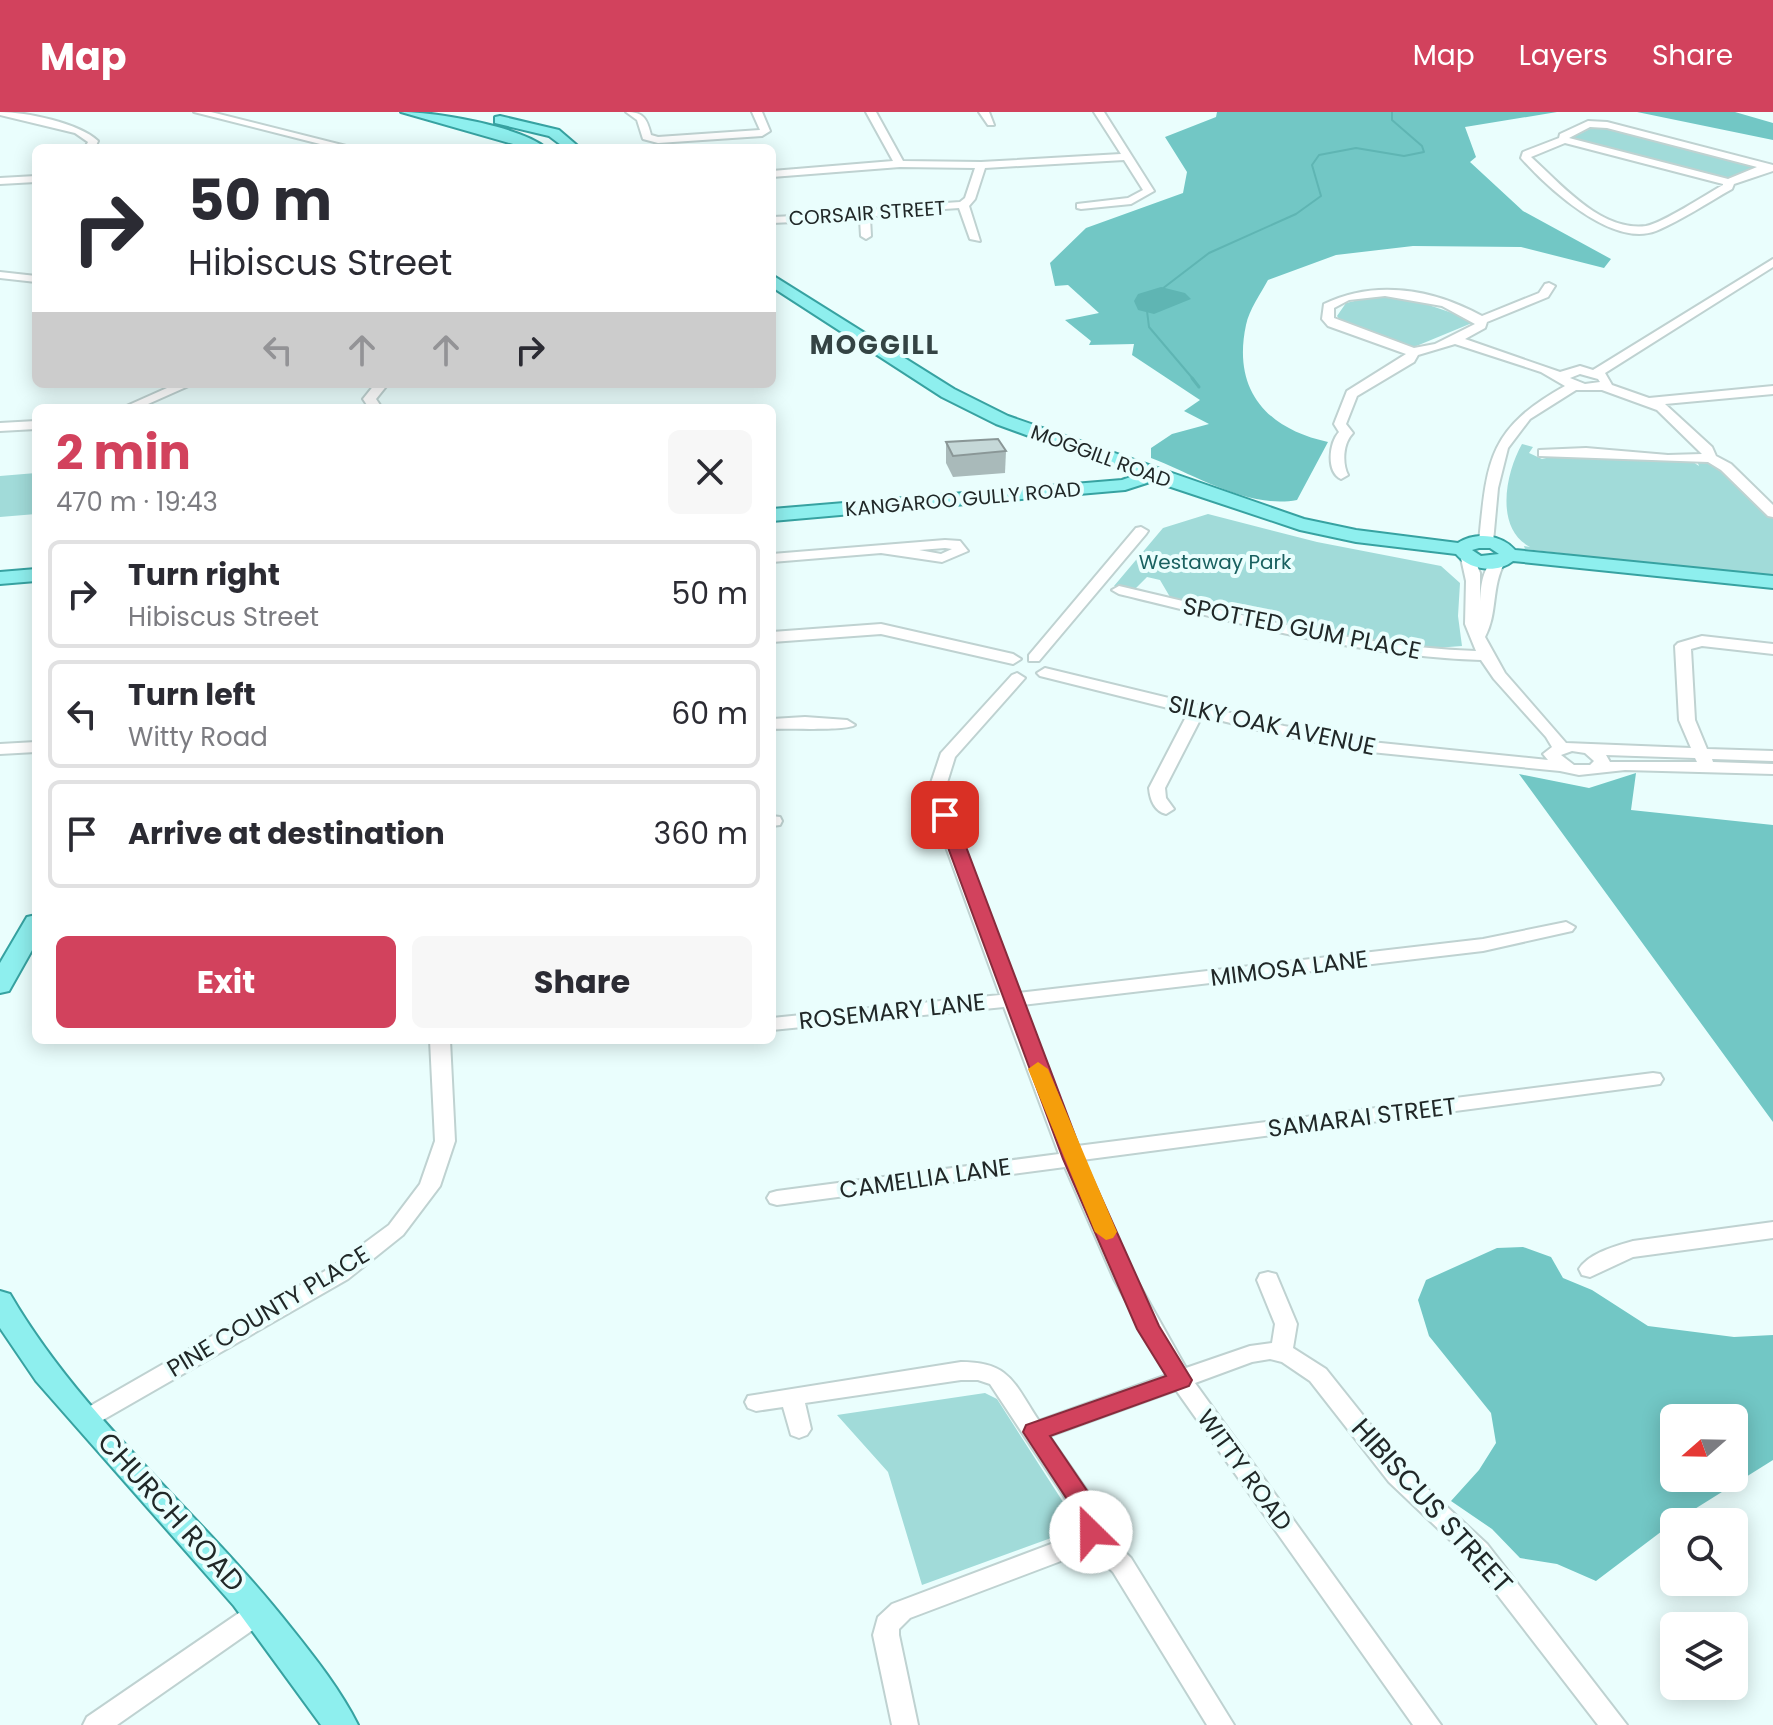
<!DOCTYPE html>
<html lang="en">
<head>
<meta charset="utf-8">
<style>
	:root { --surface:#fff; --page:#f7f7f7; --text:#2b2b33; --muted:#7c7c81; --line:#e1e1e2; --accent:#d2425d }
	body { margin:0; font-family:Poppins,sans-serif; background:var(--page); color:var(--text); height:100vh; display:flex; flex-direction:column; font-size:30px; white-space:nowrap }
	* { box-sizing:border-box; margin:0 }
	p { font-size:26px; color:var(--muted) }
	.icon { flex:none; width:44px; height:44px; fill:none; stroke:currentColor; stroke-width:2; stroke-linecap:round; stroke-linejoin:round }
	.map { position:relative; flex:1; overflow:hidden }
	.drawer { position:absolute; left:32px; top:292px; width:744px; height:640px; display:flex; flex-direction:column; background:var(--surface); border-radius:12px; box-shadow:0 4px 20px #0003 }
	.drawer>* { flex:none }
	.top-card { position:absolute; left:32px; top:32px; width:744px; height:244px; border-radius:12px; box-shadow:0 4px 20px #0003; background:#fff; color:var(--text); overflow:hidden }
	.needle { width:52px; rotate:250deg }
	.controls { position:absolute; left:1660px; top:1292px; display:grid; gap:16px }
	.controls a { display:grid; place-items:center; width:88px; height:88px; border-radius:12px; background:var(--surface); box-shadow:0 4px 20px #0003; font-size:40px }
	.pin { position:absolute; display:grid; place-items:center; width:68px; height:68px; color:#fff; margin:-34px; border-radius:16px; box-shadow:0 4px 12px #0006 }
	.me { position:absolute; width:88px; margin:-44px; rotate:337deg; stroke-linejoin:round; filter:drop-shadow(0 0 6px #0008) }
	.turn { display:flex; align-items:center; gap:28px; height:168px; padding:0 24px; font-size:36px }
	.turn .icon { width:104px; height:104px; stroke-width:2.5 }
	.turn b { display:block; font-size:56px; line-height:68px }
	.lanes { display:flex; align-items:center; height:76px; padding:0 24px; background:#0003; justify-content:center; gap:40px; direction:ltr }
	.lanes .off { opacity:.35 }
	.round { display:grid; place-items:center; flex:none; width:84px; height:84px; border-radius:12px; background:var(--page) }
	.head { display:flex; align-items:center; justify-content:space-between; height:136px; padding:0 24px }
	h1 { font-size:48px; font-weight:700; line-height:60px; color:var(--accent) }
	.primary-button { display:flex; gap:16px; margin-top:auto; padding:16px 24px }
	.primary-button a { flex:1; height:92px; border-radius:12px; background:var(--accent); color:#fff; font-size:32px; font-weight:700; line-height:92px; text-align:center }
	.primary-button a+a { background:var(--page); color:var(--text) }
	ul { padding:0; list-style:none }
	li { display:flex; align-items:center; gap:24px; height:108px; margin:0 16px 12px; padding:0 8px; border:4px solid var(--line); border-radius:12px }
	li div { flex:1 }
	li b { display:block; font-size:30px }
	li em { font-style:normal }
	header { display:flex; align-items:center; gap:48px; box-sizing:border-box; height:112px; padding:0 40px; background:var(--accent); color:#fff }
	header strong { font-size:38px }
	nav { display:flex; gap:44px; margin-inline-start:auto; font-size:28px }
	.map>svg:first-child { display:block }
	.green { fill:#a1dbd9 }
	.forest { fill:#72c7c5; fill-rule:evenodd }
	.water { fill:#5fb5b3 }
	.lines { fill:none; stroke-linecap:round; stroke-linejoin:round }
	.stream-far1 { stroke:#5fb5b3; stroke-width:2 }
	.stream { stroke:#5fb5b3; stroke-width:3 }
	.minor-casing { stroke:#bfd2d1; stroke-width:4 }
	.major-casing { stroke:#37a2a1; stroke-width:4 }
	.minor { fill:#fff; fill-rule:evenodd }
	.major { fill:#8eefee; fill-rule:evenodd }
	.wall { fill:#a9baba }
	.building { fill:#c5d8d8; stroke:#8a9797; stroke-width:2 }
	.route { fill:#d2425d; stroke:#882b3c; stroke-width:2 }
	.slow { fill:#f59e0b }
	.labels { text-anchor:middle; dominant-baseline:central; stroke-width:8; stroke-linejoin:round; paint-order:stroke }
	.far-street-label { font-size:20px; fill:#212828; stroke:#eafefd }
	.far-park-label { font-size:20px; fill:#1a6160; stroke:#eafefd }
	.street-label { font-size:24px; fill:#212828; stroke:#eafefd }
	.far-district-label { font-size:26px; font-weight:bold; letter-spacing:2px; fill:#344444; stroke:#eafefd }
	.near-street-label { font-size:28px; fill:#212828; stroke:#eafefd }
</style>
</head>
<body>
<header>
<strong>Map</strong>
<nav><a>Map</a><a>Layers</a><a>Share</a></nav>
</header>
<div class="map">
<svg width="1773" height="1613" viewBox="0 0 1773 1613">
	<rect width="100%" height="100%" fill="#eafefd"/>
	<path class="green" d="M1598,13L1760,54L1730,68L1569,27Z
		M1376,184L1408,186L1467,206L1472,211L1414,235L1342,211L1337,204L1346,191Z
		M1522,332L1533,335L1529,341L1542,347L1564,342L1693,350L1699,354L1697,349L1711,350L1773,406V466L1525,437L1524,434L1530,435C1494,416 1506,360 1522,332Z
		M36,361V402L0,405V364Z
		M1208,402L1317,430L1441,454L1460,471L1458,504L1462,534L1435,536L1364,528L1170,485L1160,468L1147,465L1134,478L1114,474L1163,416Z
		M985,1281L997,1287L1072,1404L1071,1415L1062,1422L922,1473L888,1360L837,1303Z"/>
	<path class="forest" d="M1217,0H1557L1465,15L1476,45L1470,50L1523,99L1611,147L1604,156L1521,135L1413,134L1336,143L1268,168C1261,181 1249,198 1246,213C1232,278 1267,317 1328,330L1297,388C1248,397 1196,363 1151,346V336L1172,322L1209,312L1184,299L1200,288L1132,243L1134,232L1089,233L1091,229L1065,208L1099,201L1068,173L1055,174L1050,151L1086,116L1183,81L1187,60L1165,25L1216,5Z
		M1637,0H1735L1773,11V28Z
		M1636,661L1631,698L1773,713V1010L1519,662L1589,676Z
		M1523,1135L1551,1145L1563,1166L1592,1178L1648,1214L1734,1225L1773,1223V1348L1674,1410L1596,1469L1557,1452L1520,1446L1492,1417L1451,1389L1479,1358L1496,1331L1491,1301L1429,1224L1418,1188L1426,1168L1497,1136ZM1674,1306H1734V1366H1674Z"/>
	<path class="water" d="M1161,175L1185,181L1191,187L1154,202L1138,198L1134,189L1138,182Z"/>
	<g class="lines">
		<path class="stream-far1" d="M1162,177L1209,141L1296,102L1321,84L1312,53L1319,43L1356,36L1404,44L1424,40L1422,34L1392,8V0
			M1147,199L1149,215L1194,268"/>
		<path class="stream" d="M1192,266L1199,275"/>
		<g class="minor-casing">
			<path id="minor" d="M0,0C26,0 79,11 98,29L95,36H85L88,30L75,21L0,3Z
				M194,0H211L354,36H336Z
				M626,0C644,0 647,7 651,23L658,25L760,18L752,0H762L770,19L762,24L658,31L643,27L637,8Z
				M866,0H876L903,49L981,50L1121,42L1094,0H1104L1154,79L1131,92L1081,97L1077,96V92L1128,86L1143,78L1124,48L985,56L975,87L969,94L980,129L970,127L959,96L887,101L870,106L871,124L866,127L861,124L860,107L772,111V105L864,101L886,95L960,90L965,86L975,56L900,55L772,65V59L893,49Z
				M979,0H989L994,13H988Z
				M1588,9L1607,10L1773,53V59L1734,72L1732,77C1707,91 1682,108 1656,119C1612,136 1548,76 1521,46L1523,40L1559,26L1560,22ZM1590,15L1607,16L1757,55L1728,67L1569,26ZM1565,31L1723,72V73C1705,83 1663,111 1646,114C1601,120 1561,72 1531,45Z
				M36,64V70L0,72V66Z
				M1773,147V155L1605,261L1612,273L1649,286L1773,274V282L1665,292L1712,335L1716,344L1731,352L1773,393V405L1768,404L1721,358L1708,350L1539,344V338L1586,336L1668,343L1702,342L1657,298L1602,278H1576L1530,307L1508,336L1498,376L1493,430L1486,434L1481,433L1479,430C1487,348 1488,317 1565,274L1541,260L1455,232L1418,243L1414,250L1357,284L1346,312L1353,321C1343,331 1342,351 1348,363L1341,367C1326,360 1329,331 1339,320L1334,312L1347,279L1406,242L1328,214L1322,207L1324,192C1375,167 1433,177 1482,204L1539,181L1545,172L1549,171L1555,174L1548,185L1487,210L1485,216L1465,227L1560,260L1580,254L1593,258ZM1385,184L1442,194L1475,212L1435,232L1414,236L1334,206V196L1349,188ZM1580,262L1598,267L1600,270L1585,272L1570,266Z
				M0,160L36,164V170L0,166Z
				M176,272H193L139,296H122Z
				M375,272H388L376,287L382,296H369L363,287Z
				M36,309V317L0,319V311Z
				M1141,415L1148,419L1146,422L1039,549H1029V543L1136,416Z
				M945,428L960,429L968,439L942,450L881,441L772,450V442ZM945,436L952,437L941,442L919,438Z
				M1468,442L1473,443L1480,461V490C1481,474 1482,453 1498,446L1505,450C1491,474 1498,501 1485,525L1505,561L1566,631L1691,636L1679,608L1675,534L1678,531L1702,524L1773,532V542L1702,534L1691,537L1695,608L1707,637L1773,639V649L1712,647L1713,650L1773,652V662L1625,658L1579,663L1560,659L1371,640L1284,624L1202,604L1165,676L1166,686L1174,697L1166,702C1154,699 1150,687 1149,676L1188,601L1040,564L1037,561L1045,556L1284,614L1371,630L1548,648L1543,642L1552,635L1546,625L1494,567L1481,548C1357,544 1239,511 1119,482L1112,478L1119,474C1237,501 1354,535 1476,539L1465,512L1466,469L1461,446ZM1572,639L1585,641L1594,649L1590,653H1574L1561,643ZM1606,643L1695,646L1697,650H1610Z
				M881,512L1013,542L1021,547L1013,552L881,522L772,530V520Z
				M1017,561L1025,566L955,645L946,674L963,735L1018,881L1483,827L1566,810L1575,815L1572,819L1483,839L1022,893L1077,1034L1653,961L1660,962L1663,967L1660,972L1653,973L1082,1048L1136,1167L1186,1256L1250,1234L1272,1231L1275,1212L1257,1168L1260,1162L1268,1160L1276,1162L1297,1212L1293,1236L1326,1257L1405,1356L1487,1432L1627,1613H1598L1469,1446L1389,1370L1310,1269L1282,1250L1270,1247L1252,1250L1195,1271L1441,1613H1413L1176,1278L1049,1324L1094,1389L1105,1421L1131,1446L1234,1613H1207L1113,1460L1090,1438L910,1506L899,1517V1523L918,1613H892L873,1523L878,1505L892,1492L1080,1421L1074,1399L990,1272L978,1268H961L805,1291L811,1317L807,1323L799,1326L791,1323L783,1295L756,1299L748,1296L745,1290L748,1284L961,1250C1011,1250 1014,1272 1039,1309L1167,1263L1114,1167L1065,1055L777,1093L770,1091L767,1086L770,1081L777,1079L1059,1042L1004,895L772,918V906L1000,883L946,735L930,674L941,641L1012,563Z
				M805,605L847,608L855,613C847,619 788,616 772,617V607Z
				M36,630V640L0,642V632Z
				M772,704L780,705L782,709L780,713L772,714Z
				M430,928H450L455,1029L440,1074L403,1123L348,1167L94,1313L86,1316L78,1313L74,1307L78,1301L332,1155L389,1113L420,1072L435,1029Z
				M1773,1110V1126L1633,1145L1590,1165L1582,1163L1579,1157C1589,1141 1616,1134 1633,1129Z
				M261,1488L270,1492L274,1499L270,1506L117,1613H83L87,1605L252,1492Z"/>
		</g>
		<g class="major-casing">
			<path id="major" d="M401,0C435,0 519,14 546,36H527Z
				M500,4L559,18L580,36H565L549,24L495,11V5Z
				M772,163L954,277L1008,304L1304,407L1356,418L1458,431C1475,420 1501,422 1515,438L1773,464V476L1513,449C1497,462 1469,458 1456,442L1356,430L1300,418L1153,369L1125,378L772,409V397L1122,368L1136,363L996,312L942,285L772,175ZM1479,436H1490L1499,442L1481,444L1472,438Z
				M36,457V469L0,472V460Z
				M36,803V831L9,879L0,881V851L27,805Z
				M0,1179L10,1182C84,1309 203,1403 292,1517C316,1547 341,1579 358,1613H321L234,1494L36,1269L0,1216Z"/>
		</g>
		<use href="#minor" class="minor"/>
		<use href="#major" class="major"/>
	</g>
	<path class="wall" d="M946,330L1006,339L1005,361L953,365L946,351Z"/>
	<path class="building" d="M998,327L1006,339L953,344L946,330Z"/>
	<path class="route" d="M945,698L954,703L1084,1047L1159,1214L1192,1268L1189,1274L1050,1324L1094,1389L1103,1420L1099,1427L1091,1430L1082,1427L1074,1398L1023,1320L1026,1313L1166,1264L1137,1217L1063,1047L936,703Z"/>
	<path class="slow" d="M1038,950L1048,957L1117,1120L1113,1126L1106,1128L1095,1120L1028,957Z"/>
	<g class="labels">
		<g class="far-street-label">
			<text transform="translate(867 101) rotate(-4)">CORSAIR STREET</text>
			<text transform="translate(1101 344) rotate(20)">MOGGILL ROAD</text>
			<text transform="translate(963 387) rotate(-5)">KANGAROO GULLY ROAD</text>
		</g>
		<g class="far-park-label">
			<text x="1215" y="450">Westaway Park</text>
		</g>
		<g class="street-label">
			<text transform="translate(1302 516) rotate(11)">SPOTTED GUM PLACE</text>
			<text transform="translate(1272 613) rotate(12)">SILKY OAK AVENUE</text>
			<text transform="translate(1289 856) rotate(-7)">MIMOSA LANE</text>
			<text transform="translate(892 899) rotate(-6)">ROSEMARY LANE</text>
			<text transform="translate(1362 1005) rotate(-7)">SAMARAI STREET</text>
			<text transform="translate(925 1066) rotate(-8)">CAMELLIA LANE</text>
			<text transform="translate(268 1199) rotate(-31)">PINE COUNTY PLACE</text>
			<text transform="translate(1245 1358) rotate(54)">WITTY ROAD</text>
		</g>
		<g class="far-district-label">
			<text x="875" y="233">MOGGILL</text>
		</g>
		<g class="near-street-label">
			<text transform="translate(1432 1394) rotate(48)">HIBISCUS STREET</text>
			<text transform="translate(171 1400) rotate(48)">CHURCH ROAD</text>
		</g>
	</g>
</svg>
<div class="controls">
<a><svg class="needle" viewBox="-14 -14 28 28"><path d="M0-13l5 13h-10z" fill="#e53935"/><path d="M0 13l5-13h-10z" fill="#7c7c81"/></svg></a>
<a><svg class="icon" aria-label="search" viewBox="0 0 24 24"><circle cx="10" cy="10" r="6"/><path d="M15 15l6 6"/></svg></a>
<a><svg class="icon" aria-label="layers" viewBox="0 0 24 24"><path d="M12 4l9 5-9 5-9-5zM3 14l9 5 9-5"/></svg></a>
</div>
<div class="pin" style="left:945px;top:703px;background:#d93025"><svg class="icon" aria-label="arrive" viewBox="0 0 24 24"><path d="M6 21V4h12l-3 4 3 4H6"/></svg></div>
<svg class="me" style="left:1091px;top:1420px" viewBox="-20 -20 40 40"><circle r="19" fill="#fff"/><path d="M0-13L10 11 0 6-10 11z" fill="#d2425d"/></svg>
<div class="top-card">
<div class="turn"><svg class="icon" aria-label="right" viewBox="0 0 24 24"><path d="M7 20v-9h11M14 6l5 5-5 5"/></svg><div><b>50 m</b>Hibiscus Street</div></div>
<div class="lanes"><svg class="icon off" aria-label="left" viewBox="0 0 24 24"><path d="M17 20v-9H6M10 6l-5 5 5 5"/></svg><svg class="icon off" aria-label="ahead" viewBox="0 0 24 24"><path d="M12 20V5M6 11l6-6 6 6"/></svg><svg class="icon off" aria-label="ahead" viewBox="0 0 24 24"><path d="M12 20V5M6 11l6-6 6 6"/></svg><svg class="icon" aria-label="right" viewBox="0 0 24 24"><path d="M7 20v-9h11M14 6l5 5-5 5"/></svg></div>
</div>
<section class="drawer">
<div class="head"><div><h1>2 min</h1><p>470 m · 19:43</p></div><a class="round"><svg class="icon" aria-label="close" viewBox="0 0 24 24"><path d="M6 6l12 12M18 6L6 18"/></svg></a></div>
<ul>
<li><svg class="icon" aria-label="right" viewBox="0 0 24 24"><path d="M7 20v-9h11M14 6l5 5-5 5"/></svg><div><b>Turn right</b><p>Hibiscus Street</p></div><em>50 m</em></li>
<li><svg class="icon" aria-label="left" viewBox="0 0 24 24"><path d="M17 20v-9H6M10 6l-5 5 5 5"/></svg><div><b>Turn left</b><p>Witty Road</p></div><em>60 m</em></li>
<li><svg class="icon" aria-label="arrive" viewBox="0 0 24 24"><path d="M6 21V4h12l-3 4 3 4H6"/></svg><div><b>Arrive at destination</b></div><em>360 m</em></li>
</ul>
<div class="primary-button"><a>Exit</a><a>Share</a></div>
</section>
</div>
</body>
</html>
